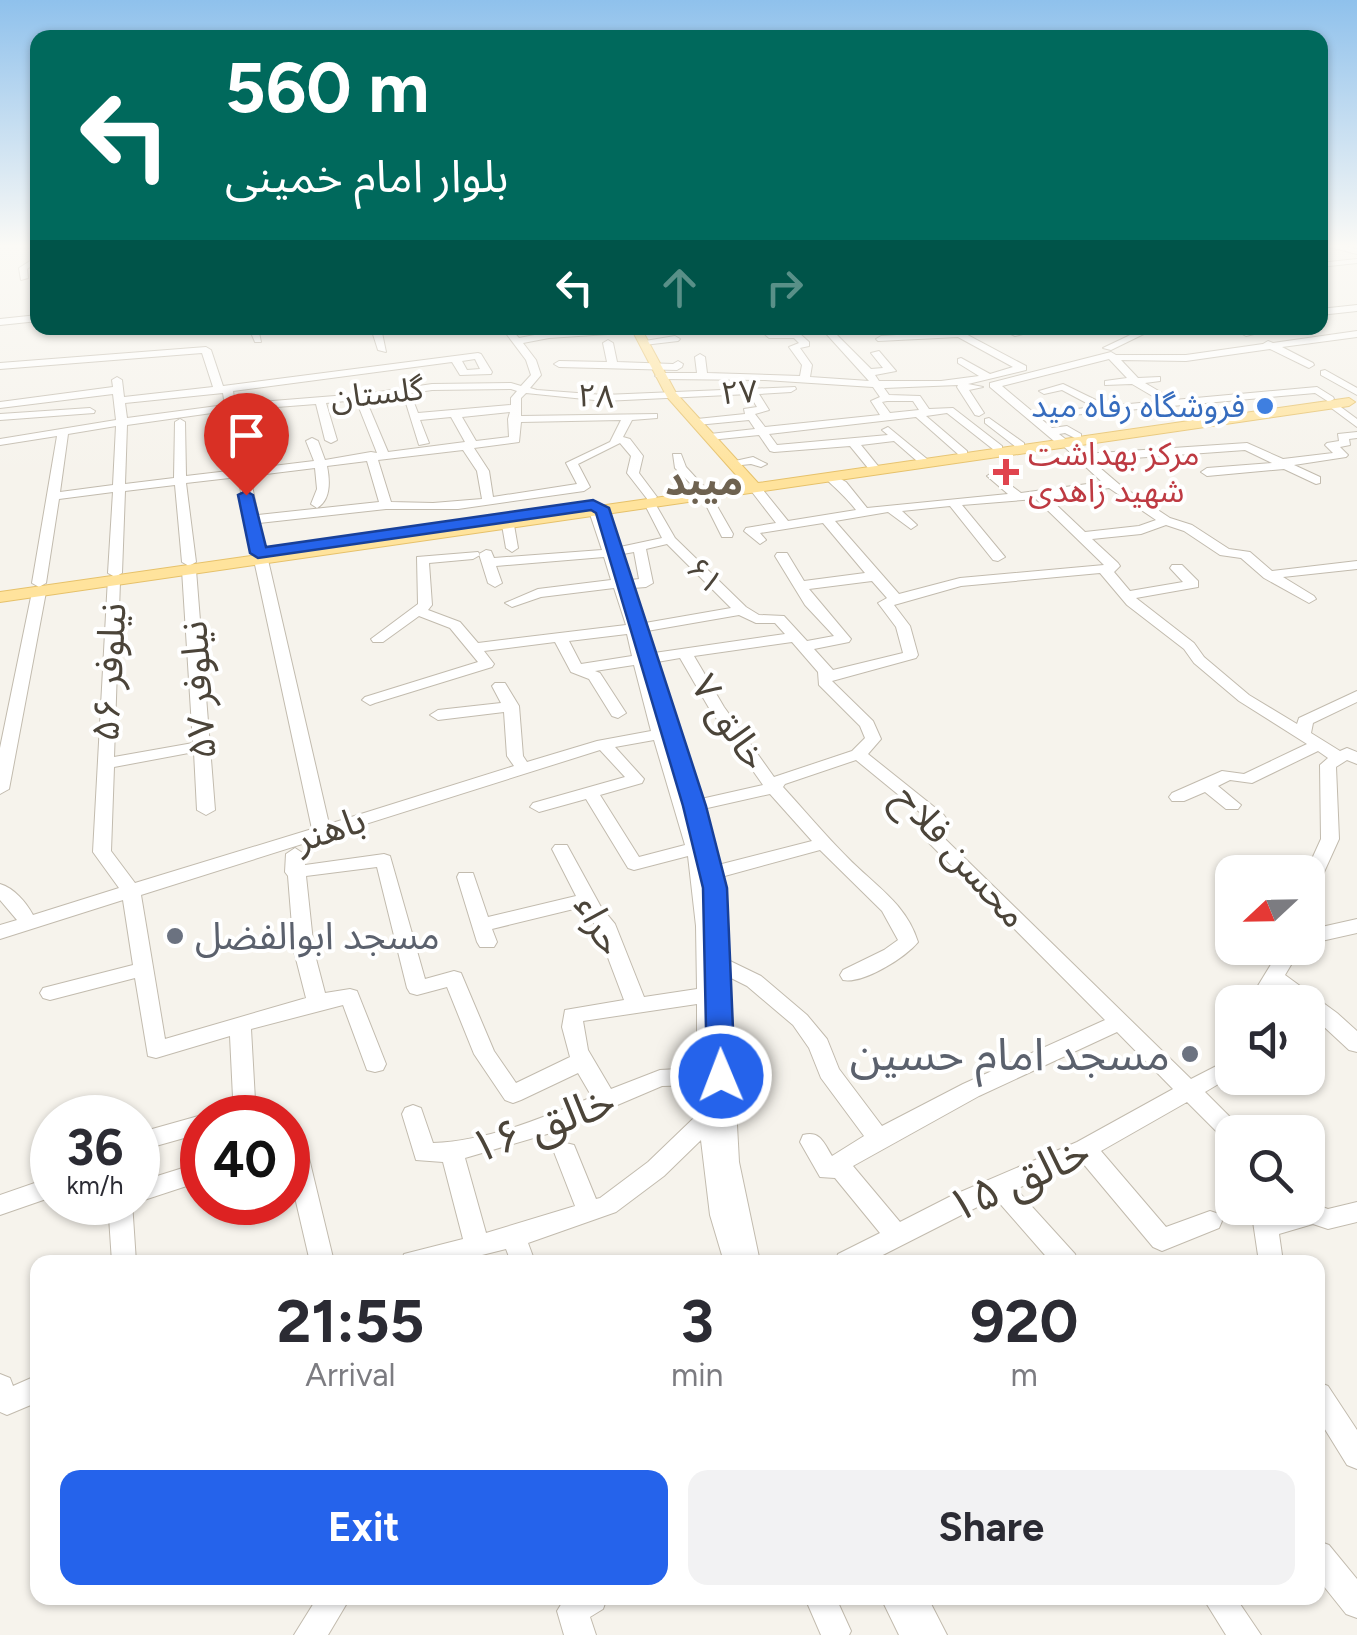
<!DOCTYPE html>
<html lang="en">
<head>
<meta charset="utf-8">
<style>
	:root { --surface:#fff; --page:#f2f2f3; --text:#2b2b33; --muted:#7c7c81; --accent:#2563eb }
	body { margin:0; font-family:Figtree,"Noto Sans Arabic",sans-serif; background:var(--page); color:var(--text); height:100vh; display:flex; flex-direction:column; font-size:38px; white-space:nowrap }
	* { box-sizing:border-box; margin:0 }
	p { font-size:32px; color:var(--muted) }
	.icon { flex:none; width:55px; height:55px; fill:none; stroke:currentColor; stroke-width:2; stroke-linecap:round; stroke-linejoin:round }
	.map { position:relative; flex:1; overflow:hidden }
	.sheet { position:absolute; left:30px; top:1255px; width:1295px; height:350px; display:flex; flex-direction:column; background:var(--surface); border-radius:20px; box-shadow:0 2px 8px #0004 }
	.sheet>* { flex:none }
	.hud { position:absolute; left:30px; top:30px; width:1298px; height:305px; border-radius:20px; box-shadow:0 2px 8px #0004; background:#00695c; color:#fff; overflow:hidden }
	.needle { width:65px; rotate:248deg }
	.buttons { position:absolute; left:1215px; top:855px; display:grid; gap:20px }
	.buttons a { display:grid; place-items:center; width:110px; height:110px; border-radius:20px; background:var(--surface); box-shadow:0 2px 8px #0004; font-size:50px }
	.speed { position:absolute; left:30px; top:1095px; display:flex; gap:20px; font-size:50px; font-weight:700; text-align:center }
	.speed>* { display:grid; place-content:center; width:130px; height:130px; border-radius:50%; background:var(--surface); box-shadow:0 2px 8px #0004; line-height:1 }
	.speed small { font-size:25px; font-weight:400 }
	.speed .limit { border:15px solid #d22; background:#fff; color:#111 }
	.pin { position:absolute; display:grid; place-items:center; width:85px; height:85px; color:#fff; margin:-102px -42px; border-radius:50% 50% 50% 0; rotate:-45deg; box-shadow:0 0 10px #0007 }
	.pin .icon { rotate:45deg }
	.me { position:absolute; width:110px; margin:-55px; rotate:359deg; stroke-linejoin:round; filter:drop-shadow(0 0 8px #0008) }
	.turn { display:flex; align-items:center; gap:35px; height:210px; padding:0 30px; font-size:45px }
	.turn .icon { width:130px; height:130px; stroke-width:2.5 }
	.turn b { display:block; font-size:70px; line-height:85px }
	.lanes { display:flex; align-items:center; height:95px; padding:0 30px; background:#0003; justify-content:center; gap:50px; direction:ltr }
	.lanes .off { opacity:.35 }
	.eta { display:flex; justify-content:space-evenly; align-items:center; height:170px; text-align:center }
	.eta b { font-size:60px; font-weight:700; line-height:70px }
	.action { display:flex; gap:20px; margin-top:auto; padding:20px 30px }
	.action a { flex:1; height:115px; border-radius:20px; background:var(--accent); color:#fff; font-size:40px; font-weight:700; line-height:115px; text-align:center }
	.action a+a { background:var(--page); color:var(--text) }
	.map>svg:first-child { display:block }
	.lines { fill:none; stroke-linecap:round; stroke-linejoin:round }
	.minor-casing { stroke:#c2bbae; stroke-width:2 }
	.major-casing { stroke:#e6c16a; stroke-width:2 }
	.minor { fill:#fff; fill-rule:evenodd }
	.major { fill:#ffe39c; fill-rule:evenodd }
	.route { fill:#2563eb; stroke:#184099; stroke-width:2.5 }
	.shop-dot { fill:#3f7fe0; stroke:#fff; stroke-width:4 }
	.health-dot { fill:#e0444e; stroke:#fff; stroke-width:4 }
	.worship-dot { fill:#6b7280; stroke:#fff; stroke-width:4 }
	.labels { text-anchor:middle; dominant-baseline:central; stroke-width:8; stroke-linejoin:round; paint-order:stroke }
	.far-street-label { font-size:32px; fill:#4b4439; stroke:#fff }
	.far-shop-label { font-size:32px; fill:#366cbe; stroke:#fff; text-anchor:end }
	.far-health-label { font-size:32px; fill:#be3a42; stroke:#fff; text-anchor:start }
	.street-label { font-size:38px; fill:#4b4439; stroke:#fff }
	.worship-label { font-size:38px; fill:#5b616d; stroke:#fff; text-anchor:start }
	.far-district-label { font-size:40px; font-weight:bold; fill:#6e6250; stroke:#fff }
	.near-worship-label { font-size:45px; fill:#5b616d; stroke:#fff; text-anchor:end }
	.near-street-label { font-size:45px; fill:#4b4439; stroke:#fff }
</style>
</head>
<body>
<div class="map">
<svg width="1357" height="1635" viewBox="0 0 1357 1635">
	<rect width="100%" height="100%" fill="#f6f3ec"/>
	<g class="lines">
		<g class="minor-casing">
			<path id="minor" d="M1330,244H1350L1346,246L1357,249V254L1330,247Z
				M38,256V262L27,269L28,278L21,280L19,268Z
				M1357,259V263L1320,267V263Z
				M1357,305V311L1320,315V309Z
				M38,315V321L0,325V319Z
				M249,328H258L261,342H255Z
				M304,328H313L315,330L310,333Z
				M371,328H381L386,352L378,350Z
				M502,328H510L519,338C554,331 607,322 642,329L637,332L549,338L523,343L536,360L541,375L530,388L537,390L604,395L795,387L796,389L791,392L759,394L769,410L755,414L765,427L880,415L871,401L880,397L873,387L765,380L660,379L655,376L660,373H697L695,357L700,354L705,357L707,373L800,376L802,365L789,347L799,343L794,338H769L758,328H767L774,333H799L809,342V346L800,348L812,365L810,377L869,381L821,328H842L833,331L871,369L883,368L871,353L879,351L896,371L875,375L879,381H941L979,376L958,363V359L961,358L990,374L1013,367L958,337L878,341L876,339L881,336L960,331L1026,366V370L968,384L983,387L969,390L984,413L979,416L975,415L957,387L958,385L884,388L889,395L920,396L929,409L953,408L1002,446V450H994L947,413L926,416L967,451V455H959L916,417L769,434L777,445L888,435L882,430L888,427L927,459L917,461L894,441L861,445L878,466L872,469L868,468L850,446L774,452L770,451L759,435L710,440L704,437L710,434L755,429L749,420L697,425L692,422L697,419L745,414L744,409L757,407L749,394L604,401L526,393L521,398V416L657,414V418L632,420L623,437L630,439L643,456L639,473L657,497L653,500L675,538L746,607L759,615L784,616L807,641L834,636L805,605L775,556L777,553H787L804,581L865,573L823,523L760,533L766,540L760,544L744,531L746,528L776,523L749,488L751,485H759L788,521L856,510C846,497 835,488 824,477L830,473L846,482L867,508L1008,494L987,476L993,472L1021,493L1102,482L1059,442L1054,441L990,387V383L1111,352L1116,355H1186L1263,344L1268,341L1273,343L1357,331V337L1282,347L1313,363L1314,365L1309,368L1270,349L1186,361L1121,360L1138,378L1160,377V381L1145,383L1174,400L1317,387L1333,397L1334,399L1329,402L1315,393L1072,415L1068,414V410L1094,407L1062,390L1044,394L1039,391L1063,384L1108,406L1161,401L1132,384L1105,385V381L1127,378L1109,359L1002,386L1052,428L1067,426L1081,434V438L1077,439L1065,433L1059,434L1084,454L1247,443L1283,459L1333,453L1325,445L1327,443L1339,441L1338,434L1357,432V438L1349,439L1350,445L1340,447L1348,455L1346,457L1294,465L1320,477V483L1316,484L1284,469L1207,476L1201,472L1207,468L1272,463L1245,450L1092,461L1120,485L1170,518L1192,525L1229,549L1250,552L1272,571L1357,561V569L1283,577L1314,596L1316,599L1309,603L1264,578L1241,558L1220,555L1184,531L1166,525L1141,534L1092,539L1118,563L1120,566L1114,572L1130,591L1183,582L1170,568L1172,565H1182L1198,581V587L1136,598L1194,643L1204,657L1249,695L1297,724L1299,718L1357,691V702L1313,723L1311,733L1340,751L1347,748L1357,752V764L1347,760L1336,767L1339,839L1315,892L1308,894L1306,872L1321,839L1320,765L1328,758L1318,751L1252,783L1230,780L1218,786L1241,805L1238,809H1226L1205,792L1184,801H1172L1169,797L1172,793L1222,771L1244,774L1307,744L1239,701L1194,663L1184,649L1127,605L1100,573L961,586L894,605L910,626L918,655L916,658L832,681L873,721L881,739L868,754L943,814L946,818L941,835L1191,1079L1232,1058V1076L1205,1092L1240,1127L1243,1132H1232V1142L1224,1139L1187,1102L1101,1151L1166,1227L1210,1211L1219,1214L1222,1221L1219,1228L1162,1251L1153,1247L1081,1161L1016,1189L1075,1254L1078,1262H1051L995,1198L869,1262H835L838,1254L880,1233L835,1178L820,1177L800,1142L803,1135C820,1130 824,1143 832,1156L864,1136L821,1078L809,1048L793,1025L747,986L729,977L739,1162L760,1262H724L710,1215L701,1140L664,1176L616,1212L528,1243L535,1262H511L506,1249L454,1262H401L404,1254L463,1239L443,1162L416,1160L402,1114L405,1108L413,1105L421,1108L433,1143C487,1141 543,1118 592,1097L578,1073L521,1100L513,1103L505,1100L474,1054L447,987L417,995L410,993L407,988L377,867L306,876L314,951L325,993L350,989L357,991L386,1064L383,1070L375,1072L367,1070L343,1005L251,1029L256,1118H234L230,1036L156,1058L148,1056L135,978L50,1000L43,998L40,993L43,988L133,965L123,900L0,939V925L17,920L0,900V884C14,888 26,902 33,915L119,888L93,852L108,578L113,577L120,581L114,757L193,743L182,570L189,566L196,570L215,810L206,815L197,810L194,752L114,767L111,851L135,883L312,829L254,560L258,557L252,553L247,523L244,520L246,517L238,477L186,483L196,562L189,566L182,562L175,485L125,491L122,573L115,577L108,573L113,492L59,499L46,583L39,587L32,583L57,436L0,445V439L116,420L113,394L0,408V402L113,387L112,380L117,377L122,380L124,397L213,387L202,353L0,369V363L206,347L211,350L223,386L478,353L481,354L492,372L491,374L460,375L452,362L233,391L235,404L372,393L432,384L511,383L521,386L531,375L526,360ZM475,359L480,369L467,370L462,361ZM511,389L517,391L511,398V405L418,413L413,400H405L419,445L429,443L420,420L451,417L465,442L388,452L366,400L432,390ZM223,393L225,405L127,418L125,403ZM356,400L377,453L371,452L325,460L318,441L312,438L306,441L314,461L248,469L236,410L316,404L325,440L331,443L337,440L326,403ZM887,401H913L919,410L890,413L882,402ZM226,411L237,470L186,476L185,422L180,419L175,422L174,478L125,484L127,425ZM510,412L508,419L509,437L476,441L462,417ZM621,420L610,442L566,463L577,484L493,497L489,471L474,448L519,442L521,422ZM116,426L113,485L60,492L68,434ZM620,443L631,456L627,473L648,500L644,503L662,538L620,547L609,511L593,501L587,505L602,550L494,558L491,551L486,550L479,554L488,583L495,587L502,583L496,566L604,557L611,580L538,589L505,603L512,607L541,597L614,588L626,625L478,643L460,622L428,610L432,605L429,563L473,559L480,555L478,552L417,557L418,604L371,639L373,642H383L419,616L450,628L478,662L365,697L362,700L370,705L375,703L492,667L494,664L484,651L555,642L571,672L589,679L612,716L618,718L626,713L600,673L595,671L634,665L651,731L597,741L527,762L523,756L519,706L505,683H495L492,686L501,703L438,710L430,715L438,720L504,712L507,756L514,766L329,824L268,560L262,556L266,553L259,523L386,509H458L584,491L590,487L578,464ZM463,450L477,471L482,499L433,503L391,502L378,460ZM367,461L379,502L258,515L250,476L315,468L317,489L311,504L317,508C331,500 330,481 327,466ZM1109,488L1156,520L1139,526L1085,532L1048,497ZM1036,499L1104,565L960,578L899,594L835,521L888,512L911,529L917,525L902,511L950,506L993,560L998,561L1005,557L962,505ZM667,544L731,608L645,623L633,588L646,587L653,583L646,549ZM634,552L639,579L631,580L623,554ZM872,581L887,598L878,603L896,627L903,653L833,670L814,649L849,642L851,639L809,589ZM739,615L756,623H775L785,634L654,653L647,631ZM627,634L632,656L581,664L569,641ZM792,642L818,672L819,685L860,726L865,738L852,751L774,777L724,707L694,656ZM680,658L709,708L763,785L701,799L657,662ZM654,740L685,845L639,857L600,795L642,783L644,779L615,747ZM600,750L625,777L533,803L530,807L539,812L586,799L628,868L634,870L688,856L696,926L697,989L644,997L615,924L601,907L567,845H555L552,849L576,896L488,917L473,873H459L457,877L477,942L480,947H494L497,942L492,929L582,907L596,926L624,1000L565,1010L562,1027L570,1057L516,1083L494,1051L461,973L454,971L425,979L390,856L384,854L305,865L304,854L295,848L286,854L285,872L288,876L294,951L306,998L165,1039L141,895ZM856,760L928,819L923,836L926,840L1105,1020L963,1084L882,1126L839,1069L827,1039L807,1015L761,976L728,960L721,877L820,850L882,911L898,940L884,950L843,970L840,975L843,980C863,984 905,958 918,942C906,903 874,885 847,857C825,835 805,811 783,787L785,784ZM770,794L812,841L718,865L703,809ZM697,1004V1068L660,1070L611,1089L588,1050L583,1021ZM1117,1032L1173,1089L1077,1142L951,1196L900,1222L853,1166L979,1096ZM698,1085V1114L648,1162L600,1198L596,1199L574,1145L566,1143L558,1145L554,1152L575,1206L486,1233L465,1158L554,1132L662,1086Z
				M646,328H657L652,331Z
				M1000,328H1012L1023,334L1015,336Z
				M1052,328H1088L1061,334Z
				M1145,328H1156L1111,350L1103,348Z
				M1232,328H1243L1254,334L1246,336Z
				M675,336L680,339L678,341L644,345L639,342Z
				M608,340L613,343L617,362L673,364L678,361L683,364L682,367L677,370L559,367L554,364L559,361L607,362L603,343Z
				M1325,370L1357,388V395L1321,375V371Z
				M1334,402L1357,419V427L1330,407L1329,405Z
				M90,408L95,411L94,413L0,420V414Z
				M989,418L1024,443V447H1016L985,423V419Z
				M673,454H681L686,467L709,492L733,534L732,537H722L700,493L675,468Z
				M753,457L767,464L761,467L751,464L732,466L726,463Z
				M508,521L514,525L518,548L512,552L506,548L502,525Z
				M39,588L46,592L9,789L0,794V748L32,592Z
				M1357,919V933L1308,944V930Z
				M1281,948H1301L1285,975L1337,1013L1357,1031V1052L1349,1050L1308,1012V1002H1294L1276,989L1268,1002H1248Z
				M202,1115L210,1118H202V1133L138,1151V1133Z
				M288,1140L303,1143L307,1150L334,1262H310L288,1167Z
				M202,1162V1181L138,1202V1182Z
				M52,1177V1197L0,1215V1195Z
				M108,1202H132L136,1262H112Z
				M1357,1202V1222L1328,1229L1313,1224L1279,1234L1283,1262H1259L1251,1208H1275L1276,1214L1313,1204L1328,1209Z
				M0,1374L10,1378L13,1386L38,1375V1402L7,1415L0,1412Z
				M1318,1382L1328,1386L1357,1430V1469L1347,1465L1318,1418Z
				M1318,1541L1329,1545L1357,1579V1618L1346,1614L1318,1579Z
				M317,1598H350L328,1635H294Z
				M565,1598H607L603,1609L590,1617L596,1635H564L557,1611Z
				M805,1598H836L851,1631L849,1635H821Z
				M881,1598H928L947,1635H899Z
				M1203,1598H1236L1261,1635H1226Z"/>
		</g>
		<g class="major-casing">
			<path id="major" d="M631,328H641L676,393L758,483L1349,398L1355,402L1349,406L0,602V592L745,485L667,397Z"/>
		</g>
		<use href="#minor" class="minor"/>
		<use href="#major" class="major"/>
	</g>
	<linearGradient id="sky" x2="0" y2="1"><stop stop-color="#8fc1ec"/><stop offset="0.52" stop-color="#fbfaf6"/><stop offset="1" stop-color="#fbfaf6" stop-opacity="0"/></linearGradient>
	<rect width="1357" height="473" fill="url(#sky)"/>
	<path class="route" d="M246,491L253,495L266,547L593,500L609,508L706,806L727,888L735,1076L731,1083L721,1087L711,1083L707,1076L703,888L683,806L596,513L591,510L258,558L250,553L238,495Z"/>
	<circle class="shop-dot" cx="1265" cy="406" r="10"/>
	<path class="health-dot" d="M1001 457h10v10h10v10h-10v10h-10v-10h-10v-10h10z"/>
	<g class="worship-dot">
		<circle cx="175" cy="936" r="10"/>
		<circle cx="1190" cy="1054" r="10"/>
	</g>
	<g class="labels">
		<g class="far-street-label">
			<text transform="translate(739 392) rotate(-4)">۲۷</text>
			<text transform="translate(377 393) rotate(-6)">گلستان</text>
			<text transform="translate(596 396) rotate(2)">۲۸</text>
			<text transform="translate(705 575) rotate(44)">۶۱</text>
		</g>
		<g class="far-shop-label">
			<text x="1245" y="406">فروشگاه رفاه مید</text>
		</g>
		<g class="far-health-label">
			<text x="1028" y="454">مرکز بهداشت<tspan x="1028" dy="37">شهید زاهدی</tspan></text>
		</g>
		<g class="street-label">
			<text transform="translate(109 672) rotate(-87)">نیلوفر ۵۶</text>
			<text transform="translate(198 690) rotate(-94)">نیلوفر ۵۷</text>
			<text transform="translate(730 722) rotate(56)">خالق ۷</text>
			<text transform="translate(330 829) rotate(-18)">باهنر</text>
			<text transform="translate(961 856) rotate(48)">محسن فلاح</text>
			<text transform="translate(600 925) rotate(63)">حراء</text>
		</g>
		<g class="worship-label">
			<text x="195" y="936">مسجد ابوالفضل</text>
		</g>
		<g class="far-district-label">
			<text x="704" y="481">میبد</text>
		</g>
		<g class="near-worship-label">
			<text x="1170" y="1054">مسجد امام حسین</text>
		</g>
		<g class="near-street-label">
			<text transform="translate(542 1123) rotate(-20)">خالق ۱۶</text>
			<text transform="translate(1018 1178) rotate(-24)">خالق ۱۵</text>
		</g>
	</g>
</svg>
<div class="buttons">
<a><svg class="needle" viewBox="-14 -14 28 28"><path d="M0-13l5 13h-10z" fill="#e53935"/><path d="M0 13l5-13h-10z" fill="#7c7c81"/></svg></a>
<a><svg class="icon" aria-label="sound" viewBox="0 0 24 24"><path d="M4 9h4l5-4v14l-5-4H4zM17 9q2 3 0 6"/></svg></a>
<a><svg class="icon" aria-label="search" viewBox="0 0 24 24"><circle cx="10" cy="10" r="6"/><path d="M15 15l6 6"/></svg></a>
</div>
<div class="speed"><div>36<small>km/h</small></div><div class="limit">40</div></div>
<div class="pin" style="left:246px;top:495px;background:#d93025"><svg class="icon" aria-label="arrive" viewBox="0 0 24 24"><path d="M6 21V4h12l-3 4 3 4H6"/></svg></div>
<svg class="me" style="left:721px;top:1076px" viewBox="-20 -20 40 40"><circle r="17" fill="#2563eb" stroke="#fff" stroke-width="3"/><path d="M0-11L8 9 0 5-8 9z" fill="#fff"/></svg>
<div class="hud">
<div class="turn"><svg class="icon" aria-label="left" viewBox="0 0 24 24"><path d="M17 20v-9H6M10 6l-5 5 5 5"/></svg><div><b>560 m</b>بلوار امام خمینی</div></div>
<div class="lanes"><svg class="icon" aria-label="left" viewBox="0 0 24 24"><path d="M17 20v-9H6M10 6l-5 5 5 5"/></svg><svg class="icon off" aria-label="ahead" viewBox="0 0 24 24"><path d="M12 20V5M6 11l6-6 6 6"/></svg><svg class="icon off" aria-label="right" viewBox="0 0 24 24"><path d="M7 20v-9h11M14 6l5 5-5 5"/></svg></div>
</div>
<section class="sheet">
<div class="eta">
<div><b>21:55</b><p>Arrival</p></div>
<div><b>3</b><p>min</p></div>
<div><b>920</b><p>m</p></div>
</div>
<div class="action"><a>Exit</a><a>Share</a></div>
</section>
</div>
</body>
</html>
